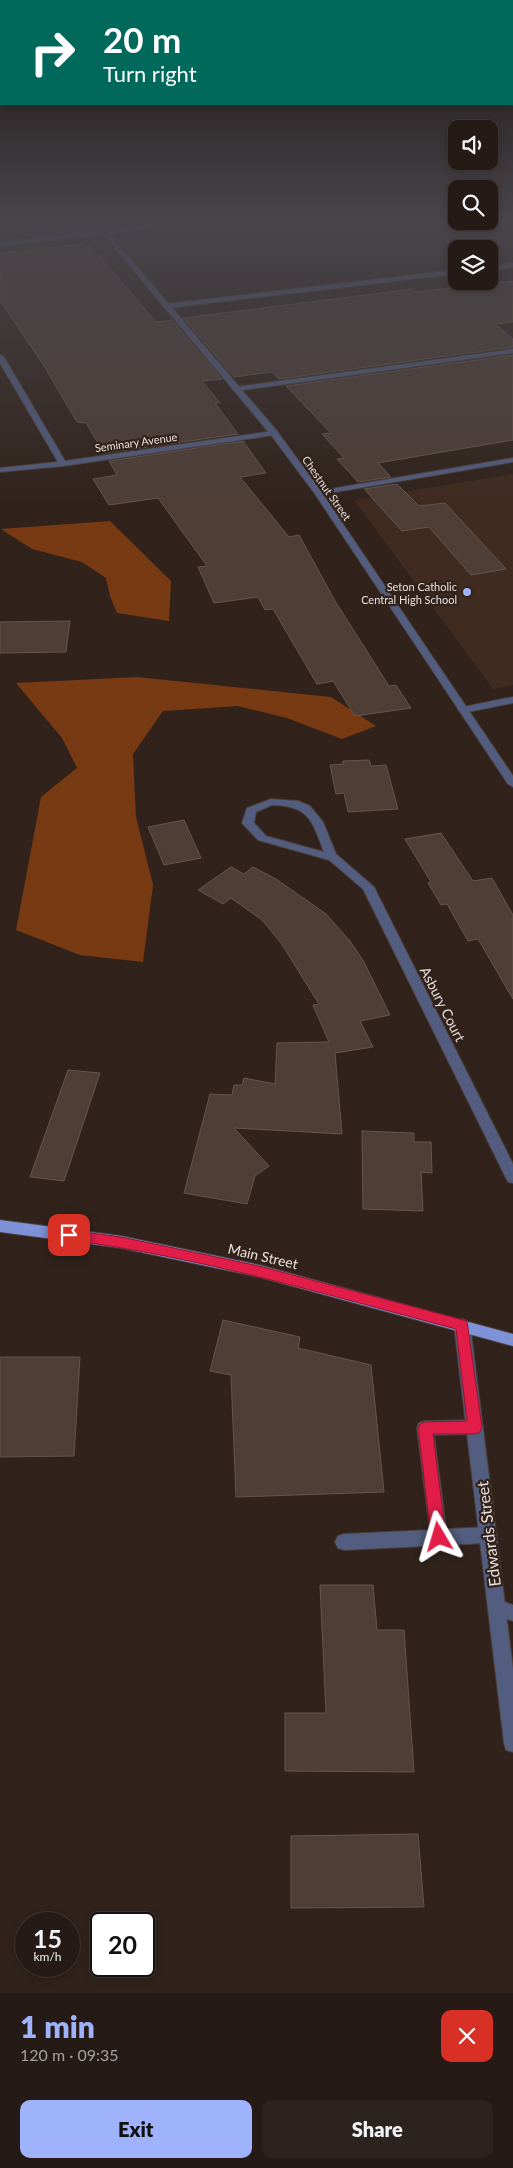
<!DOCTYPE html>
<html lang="en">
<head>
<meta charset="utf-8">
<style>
	:root { --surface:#251a15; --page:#2d231e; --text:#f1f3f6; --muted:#a3a1a0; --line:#423834; --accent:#9fb3fd }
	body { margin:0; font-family:Lato,sans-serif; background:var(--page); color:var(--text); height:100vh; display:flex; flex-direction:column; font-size:19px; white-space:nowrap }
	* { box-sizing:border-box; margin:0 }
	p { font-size:16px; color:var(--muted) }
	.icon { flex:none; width:28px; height:28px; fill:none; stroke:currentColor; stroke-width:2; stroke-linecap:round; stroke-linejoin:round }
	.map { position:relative; height:1993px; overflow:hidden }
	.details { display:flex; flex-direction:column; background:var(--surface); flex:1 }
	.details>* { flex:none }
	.top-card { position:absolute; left:0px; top:0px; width:514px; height:105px; box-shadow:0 2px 8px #0003,0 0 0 1px var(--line); background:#00695c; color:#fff; overflow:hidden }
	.controls { position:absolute; left:448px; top:120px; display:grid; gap:10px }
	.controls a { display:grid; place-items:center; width:50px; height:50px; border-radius:10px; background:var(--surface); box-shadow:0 2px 8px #0003,0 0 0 1px var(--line); font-size:25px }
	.speed { position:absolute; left:15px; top:1912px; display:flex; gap:10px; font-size:25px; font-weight:700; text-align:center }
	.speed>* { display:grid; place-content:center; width:65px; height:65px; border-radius:50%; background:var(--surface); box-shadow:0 2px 8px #0003,0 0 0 1px var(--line); line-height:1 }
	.speed small { font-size:12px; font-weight:400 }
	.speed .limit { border:2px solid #111; border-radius:8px; background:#fff; color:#111 }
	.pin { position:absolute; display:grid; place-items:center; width:42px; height:42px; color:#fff; margin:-21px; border-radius:10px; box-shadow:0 2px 8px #0006 }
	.me { position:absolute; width:55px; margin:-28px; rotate:353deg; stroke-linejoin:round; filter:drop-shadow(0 0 4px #0008) }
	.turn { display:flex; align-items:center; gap:18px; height:105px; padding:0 20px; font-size:22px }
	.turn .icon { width:65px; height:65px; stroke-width:2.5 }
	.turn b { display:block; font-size:35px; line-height:42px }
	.round { display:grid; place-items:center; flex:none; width:52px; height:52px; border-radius:10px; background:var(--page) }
	.head { display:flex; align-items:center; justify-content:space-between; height:85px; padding:0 20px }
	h1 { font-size:30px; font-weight:800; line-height:38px; color:var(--accent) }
	.button { display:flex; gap:10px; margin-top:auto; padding:10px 20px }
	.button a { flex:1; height:58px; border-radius:10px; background:var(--accent); color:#111; font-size:20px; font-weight:800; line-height:58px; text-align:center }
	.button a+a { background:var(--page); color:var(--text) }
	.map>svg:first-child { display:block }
	.built { fill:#3f2b20 }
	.forest { fill:#783a13 }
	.building { fill:#4e3e36; stroke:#66554d }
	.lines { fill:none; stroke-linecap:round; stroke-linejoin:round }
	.service-casing { stroke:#4b3e37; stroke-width:2 }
	.minor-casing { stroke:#4b3e37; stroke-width:2 }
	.tertiary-casing { stroke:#4b3e37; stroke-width:2 }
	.primary-casing { stroke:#4b3e37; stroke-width:2 }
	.service { fill:#535d7f; fill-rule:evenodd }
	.minor { fill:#535d7f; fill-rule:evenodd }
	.tertiary { fill:#535d7f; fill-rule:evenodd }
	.primary { fill:#7f92d8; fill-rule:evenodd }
	.route { fill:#e11d48; stroke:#92132f }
	.poi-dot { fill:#9fb3fd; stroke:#31231c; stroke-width:2 }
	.labels { text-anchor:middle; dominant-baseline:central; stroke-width:4.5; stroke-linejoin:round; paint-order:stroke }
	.far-street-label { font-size:11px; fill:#eae1dc; stroke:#31231c }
	.far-poi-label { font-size:11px; fill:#eae1dc; stroke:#31231c; text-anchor:end }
	.street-label { font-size:14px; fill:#eae1dc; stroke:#31231c }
	.near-street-label { font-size:16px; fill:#eae1dc; stroke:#31231c }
</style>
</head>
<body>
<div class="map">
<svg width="513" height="1993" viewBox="0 0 513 1993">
	<rect width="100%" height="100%" fill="#31231c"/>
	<path class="built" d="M513,474V685L493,689L354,500Z"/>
	<path class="forest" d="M110,521L171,581L169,621L117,613L110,596L106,578L82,562L32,549L1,529Z
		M137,677L331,697L376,726L342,739L287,718L237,706L163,711L133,754L136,817L153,885L143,962L80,955L16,930L41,797L77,768L62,738L16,683Z"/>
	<path class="building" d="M83,244L85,247H90L98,256H100L156,322L172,320L222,379L202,381L220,403H215L238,434L104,453L86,423L77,422L41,361L0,301V253Z
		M513,281V322L495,324L513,339V347L279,379L272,372L234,377L183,318L412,289L415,292Z
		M513,355V440L378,463L391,477L358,482L337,459L344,458L322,434L331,433L286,386Z
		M243,441L266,473L240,477L289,537L299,535L335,601L389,686L396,685L411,708L355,716L333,681L317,684L273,609L265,610L258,597L214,603L198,567L207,566L158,498L109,505L93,479L117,475L109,461Z
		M397,484L419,506L445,503L506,569L471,575L429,527L402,531L364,489Z
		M70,621L66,652L0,653V622Z
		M369,760L371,766L386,765L398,809L348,812L344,793L336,794L330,765L343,764V761Z
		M184,820L201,858L164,865L148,827Z
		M441,833L473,881L492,878L513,915V999L478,939L468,941L447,904L441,905L428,883L431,882L405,839Z
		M231,867L244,874L253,867L276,879L326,914L350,941L364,962L390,1015L360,1021L373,1047L335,1053L342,1134L234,1128L269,1166L255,1176L247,1204L184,1193L210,1094L232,1095L234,1085H242L244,1078L275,1084L277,1043L329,1042L313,1005L319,1004L281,943L262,920L231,898L223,904L198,890Z
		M68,1070L100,1073L64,1181L30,1177Z
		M362,1131L414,1133V1142H431L432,1173L421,1172L423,1211L363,1209Z
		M223,1320L300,1337L298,1348L371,1365L384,1492L236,1497L231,1375L210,1371Z
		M0,1357H80L74,1456L0,1457Z
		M320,1585H373L377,1630H404L414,1772L285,1771V1713H326Z
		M418,1834L424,1907L291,1908V1836Z"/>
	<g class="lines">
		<g class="service-casing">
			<path id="service" d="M475,1420L481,1422L483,1427L481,1432L475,1434L434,1435L446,1529L488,1527L494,1530L497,1535L494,1540L488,1543L344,1550L338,1548L335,1542L338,1536L344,1534L430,1530L417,1428L419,1423L425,1421Z
				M497,1599L513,1605V1621L491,1613L488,1607L491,1601Z"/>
		</g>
		<g class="minor-casing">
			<path id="minor" d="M513,263V267L489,270V266Z
				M456,270V274L167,308L164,306L167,304Z
				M513,349V353L236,391L232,389L236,387Z
				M0,355L4,357L65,461L274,431L278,433L274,435L63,466L0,472V468L58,462L0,363Z
				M513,458V462L318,495L314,493L318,491Z
				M513,697V703L463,713L458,710L463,707Z
				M271,799L298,801L310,806L323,822L336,854L374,887L513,1164V1183L508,1182L506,1178L363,889L329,860L258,840L242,823L247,808ZM272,805C310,806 312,821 324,852L266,836L254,823L256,812Z
				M462,1319L467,1321L470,1325L513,1669V1752L506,1750L504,1743L454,1325L457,1321Z"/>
		</g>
		<g class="tertiary-casing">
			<path id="tertiary" d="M94,223H100L106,230L169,223H190L109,234L277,431L322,493L513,776V787L508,784L315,494L271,435L103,234L0,246V242L100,231Z"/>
		</g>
		<g class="primary-casing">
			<path id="primary" d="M0,1220L121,1236L259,1265L513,1334V1346L259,1277L121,1248L0,1232Z"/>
		</g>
		<use href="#service" class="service"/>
		<use href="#minor" class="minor"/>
		<use href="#tertiary" class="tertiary"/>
		<use href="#primary" class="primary"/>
	</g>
	<linearGradient id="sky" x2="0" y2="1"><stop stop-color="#1b130f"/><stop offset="0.44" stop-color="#48454b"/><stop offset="1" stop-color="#48454b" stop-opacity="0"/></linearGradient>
	<rect width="513" height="502" fill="url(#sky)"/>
	<path class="route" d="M69,1230L121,1237L259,1266L467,1321L482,1427L480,1432L475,1434H433L446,1537L444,1542L439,1544L433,1542L431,1537L418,1428L420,1424L425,1422L467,1421L456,1329C328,1295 200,1257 69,1240L65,1239L63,1235L65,1231Z"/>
	<circle class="poi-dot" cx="467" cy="592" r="5"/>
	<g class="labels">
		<g class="far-street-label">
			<text transform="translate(136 442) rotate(-8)">Seminary Avenue</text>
			<text transform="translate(327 488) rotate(55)">Chestnut Street</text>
		</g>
		<g class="far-poi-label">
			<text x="457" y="586">Seton Catholic<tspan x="457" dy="13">Central High School</tspan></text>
		</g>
		<g class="street-label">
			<text transform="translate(443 1004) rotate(63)">Asbury Court</text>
			<text transform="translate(263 1256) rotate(13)">Main Street</text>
		</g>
		<g class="near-street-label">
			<text transform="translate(488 1534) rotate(-97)">Edwards Street</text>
		</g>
	</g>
</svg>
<div class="controls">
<a><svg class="icon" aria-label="sound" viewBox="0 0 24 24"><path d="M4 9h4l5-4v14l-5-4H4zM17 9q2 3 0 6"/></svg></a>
<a><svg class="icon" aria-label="search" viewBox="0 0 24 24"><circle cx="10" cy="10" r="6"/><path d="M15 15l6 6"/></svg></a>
<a><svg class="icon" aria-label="layers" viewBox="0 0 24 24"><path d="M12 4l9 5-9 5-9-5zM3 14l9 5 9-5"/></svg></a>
</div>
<div class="speed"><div>15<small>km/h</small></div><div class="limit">20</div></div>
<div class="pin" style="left:69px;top:1235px;background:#d93025"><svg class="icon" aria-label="arrive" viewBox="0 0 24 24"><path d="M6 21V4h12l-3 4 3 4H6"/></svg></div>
<svg class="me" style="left:439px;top:1537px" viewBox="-20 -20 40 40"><path d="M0-17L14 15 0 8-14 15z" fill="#e11d48" stroke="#fff" stroke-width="4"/></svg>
<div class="top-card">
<div class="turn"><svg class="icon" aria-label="right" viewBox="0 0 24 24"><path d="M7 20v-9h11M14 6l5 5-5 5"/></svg><div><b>20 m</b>Turn right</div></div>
</div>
</div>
<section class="details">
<div class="head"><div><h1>1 min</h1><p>120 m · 09:35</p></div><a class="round" style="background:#d93025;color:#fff"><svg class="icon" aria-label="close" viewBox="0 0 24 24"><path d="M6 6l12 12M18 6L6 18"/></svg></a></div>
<div class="button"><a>Exit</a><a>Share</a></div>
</section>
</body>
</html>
